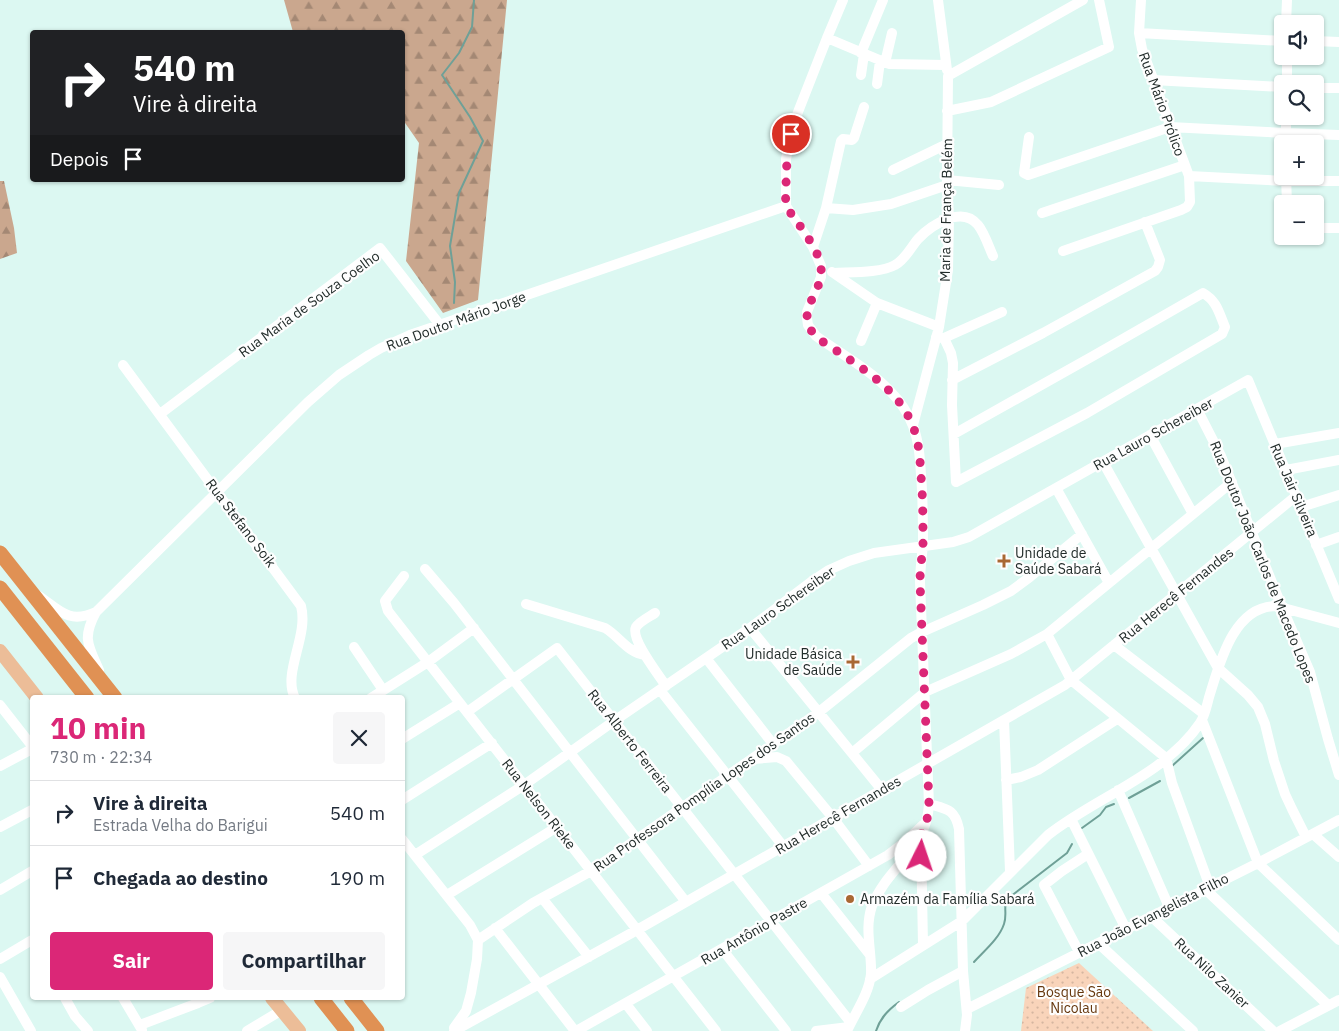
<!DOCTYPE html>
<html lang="pt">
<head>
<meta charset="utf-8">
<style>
	:root { --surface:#fff; --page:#f6f6f7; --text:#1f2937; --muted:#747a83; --line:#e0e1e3; --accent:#db2777 }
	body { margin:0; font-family:"IBM Plex Sans",sans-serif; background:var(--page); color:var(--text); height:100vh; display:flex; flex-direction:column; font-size:19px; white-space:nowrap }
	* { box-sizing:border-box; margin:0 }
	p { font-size:16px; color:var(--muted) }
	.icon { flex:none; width:28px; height:28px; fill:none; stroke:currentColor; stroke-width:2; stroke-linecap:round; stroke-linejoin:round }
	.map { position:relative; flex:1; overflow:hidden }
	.details { position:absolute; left:30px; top:695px; width:375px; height:305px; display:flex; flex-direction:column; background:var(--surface); border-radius:5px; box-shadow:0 1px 4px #0004 }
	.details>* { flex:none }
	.top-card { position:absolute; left:30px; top:30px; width:375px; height:152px; border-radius:5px; box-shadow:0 1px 4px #0004; background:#202124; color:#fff; overflow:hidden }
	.fabs { position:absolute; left:1274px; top:15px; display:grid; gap:10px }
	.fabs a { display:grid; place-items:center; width:50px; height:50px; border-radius:5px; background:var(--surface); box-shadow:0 1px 4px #0004; font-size:25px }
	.pin { position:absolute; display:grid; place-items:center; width:42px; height:42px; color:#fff; margin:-21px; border:2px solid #fff; border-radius:50%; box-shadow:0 1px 5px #0007 }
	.me { position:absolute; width:55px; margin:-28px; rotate:4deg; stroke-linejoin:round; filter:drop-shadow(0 0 4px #0008) }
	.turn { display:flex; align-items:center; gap:18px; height:105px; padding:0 20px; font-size:22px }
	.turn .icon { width:65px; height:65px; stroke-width:2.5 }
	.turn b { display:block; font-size:35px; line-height:42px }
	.then { display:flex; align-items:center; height:48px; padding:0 20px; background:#0003; gap:10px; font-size:19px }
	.round { display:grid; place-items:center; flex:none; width:52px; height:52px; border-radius:5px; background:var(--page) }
	.head { display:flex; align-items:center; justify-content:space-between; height:85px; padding:0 20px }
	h1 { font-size:30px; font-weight:700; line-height:38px; color:var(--accent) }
	.cta { display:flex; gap:10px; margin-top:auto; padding:10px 20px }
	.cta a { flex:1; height:58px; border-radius:5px; background:var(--accent); color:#fff; font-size:20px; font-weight:700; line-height:58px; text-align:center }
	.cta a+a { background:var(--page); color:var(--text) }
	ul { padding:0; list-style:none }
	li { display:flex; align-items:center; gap:15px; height:65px; padding:0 20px; border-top:1px solid var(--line) }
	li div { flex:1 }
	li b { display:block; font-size:19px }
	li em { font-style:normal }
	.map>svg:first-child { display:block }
	.forest { fill:url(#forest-firs) }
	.park { fill:url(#park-dots) }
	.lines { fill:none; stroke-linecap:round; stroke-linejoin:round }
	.stream { stroke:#6fa097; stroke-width:2 }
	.minor { stroke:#fff; stroke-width:10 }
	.major { stroke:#ecbd98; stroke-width:14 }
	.highway { stroke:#e09154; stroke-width:15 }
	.route { stroke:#db2777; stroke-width:9; stroke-dasharray:0 16.2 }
	.poi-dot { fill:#a96833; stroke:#fefefe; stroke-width:2 }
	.labels { text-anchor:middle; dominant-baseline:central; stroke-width:4.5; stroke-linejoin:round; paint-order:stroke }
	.street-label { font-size:14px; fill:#222c2a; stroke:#fefefe }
	.poi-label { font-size:14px; fill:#222c2a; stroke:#fefefe; text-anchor:start }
	.park-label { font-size:14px; fill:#65370d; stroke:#fefefe }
</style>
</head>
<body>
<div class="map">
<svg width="1339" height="1031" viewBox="0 0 1339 1031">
	<defs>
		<pattern id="forest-firs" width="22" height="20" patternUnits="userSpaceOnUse" patternTransform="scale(1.25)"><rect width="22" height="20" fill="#caa78e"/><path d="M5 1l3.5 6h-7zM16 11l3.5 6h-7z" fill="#a48874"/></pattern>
		<pattern id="park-dots" width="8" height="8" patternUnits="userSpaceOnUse" patternTransform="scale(1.25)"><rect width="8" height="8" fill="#f9d4ba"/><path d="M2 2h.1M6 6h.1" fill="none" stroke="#d5b6a0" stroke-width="1.8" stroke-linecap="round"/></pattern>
	</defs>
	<rect width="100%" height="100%" fill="#dcf8f2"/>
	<path class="forest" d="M284,0H507L478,300L443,313L406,261L419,143L403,120L402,32H293Z
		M0,181H4L14,228L17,253L0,259Z"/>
	<path class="park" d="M1079,963L1153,1031H1021L1026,988Z"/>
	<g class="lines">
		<path class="stream" d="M454,303L455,282L450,246L459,193L483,141L470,117L442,75L459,53L472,27L474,0
			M1172,766L1203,738
			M1129,798L1160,781
			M1082,828L1100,815L1106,807L1114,804
			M974,962C984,951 999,939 1004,924C1007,916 1004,909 1006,900L1067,853L1072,844
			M876,1031C880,1018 888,1010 899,1002"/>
		<path class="minor" d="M843,0L827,38L798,112L791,134L786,159V206L813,247L821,266V277L807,312V318L808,325L816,336C841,354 869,369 890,391C900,401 908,413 913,426C919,442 920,458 921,475C923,498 923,521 923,544C922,557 920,569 920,582L929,804C927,850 887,867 872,906C864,929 872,951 871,974C869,994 855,1013 847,1031
			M938,0L947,70
			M1286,24L1287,0
			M1139,33L1282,41
			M827,38L889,64L946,65
			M1315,41L1339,42
			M861,53L883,0
			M1287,56V84
			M885,63L892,33
			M861,75L864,54
			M1153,80L1282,87
			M877,84L880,61
			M1315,88H1339
			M947,111L991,102L1109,47L1099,0
			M1029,137L1024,173L1028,175L1170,127L1286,133L1339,135
			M1286,144V116
			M893,170L947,144
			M1189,176L1286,181H1339
			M1286,176L1287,204
			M947,180L999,185
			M826,208L853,210L891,204L947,185
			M1042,213L1185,165
			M1315,228H1339
			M813,247L826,208L841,141L843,139L852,140L854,138L864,107
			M1063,251L1181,210L1187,207L1190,202L1189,176L1142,49L1139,33L1141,0
			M832,272L877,303L939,327
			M834,273C850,272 881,273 895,265C905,260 911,247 918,239C931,225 962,205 978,225C984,232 989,247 993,256
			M936,337L944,338L951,353L953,363L952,405L956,482L1087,413L1222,334L1225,327C1219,313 1217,301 1203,293L1093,356L954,434
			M944,338L1002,312
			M861,341L877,303
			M123,365L301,606C309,636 282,673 295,698
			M952,380L1043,333L1155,271L1158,267L1160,260L1145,222
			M1197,409L1221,456L1282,607L1310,672L1328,739L1339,775
			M160,414L380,248L440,325
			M913,425L939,327L948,270L949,218L947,185L948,76L1083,0
			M1150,435L1193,514
			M1275,444L1339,433
			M1103,462L1218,668L1248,695L1258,707L1265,724L1274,761L1285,794L1292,809L1306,837
			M1286,470L1339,460
			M1056,488L1109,583
			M1301,507L1339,495
			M1316,545L1339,537
			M425,569L454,603L686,902
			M404,576L385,601L388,611L716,1031
			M39,596C60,611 69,624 96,612
			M526,604L605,628C620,637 627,652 645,655
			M655,613C649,617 640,621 636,627C630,639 659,675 666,686
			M750,628L882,790
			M1047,634L1071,680L1166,758L1172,783L1210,887
			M1114,645L1204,714
			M354,647L383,690
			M706,658L773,744
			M99,670C88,645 82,638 96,612L308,402L339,375L369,355L381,348L410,335L786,206
			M660,690L783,846
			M371,698L428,662L474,628
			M0,705L32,746
			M467,712L557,648L851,1023
			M1004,720L1010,871
			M1202,720L1258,863L1339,940
			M402,739L460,703
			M852,753L925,692L1011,654L1047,634L1232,482
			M754,759L777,757L786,761L833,818L869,866
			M0,766L32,749
			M1006,780L1021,777L1038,770L1117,719
			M1118,790L1169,907
			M402,800L492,743
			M929,804C947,809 955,809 959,829L963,971L967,1015L965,1031
			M1071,819L1126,929
			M0,827L32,810
			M1313,834L1339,857
			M402,839L470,925L478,940L477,959L471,993L466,1011L454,1028
			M921,839L923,945
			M415,855L524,785L614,721L750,628L811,582L829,570L849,561L874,553L953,542L969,537L1248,380L1339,599
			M1205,889L1328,1005
			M0,890L32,871
			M821,893L870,955
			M447,895L557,827
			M542,898L589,957
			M1151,916L1273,1031
			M495,928L575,1031
			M478,940L533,903L591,871L637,839L819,712L911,638L922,632L983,605L1011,591L1030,577L1082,534
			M1098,943L1193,1031
			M722,949L786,1031
			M1079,952L1044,885L1062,871L1088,854
			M0,959L32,940
			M0,977L31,1031
			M870,979L962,921L1048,835C1096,797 1165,775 1200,723C1206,714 1207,703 1210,694C1220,662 1234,606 1276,606L1339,623
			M65,998L75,1016L88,1031
			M123,998L142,1030
			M626,1004L647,1031
			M901,1007L928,990L963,971
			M967,1009L1258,863L1339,820
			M140,1025L198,1003L210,998
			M247,1031L282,1010
			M454,1031L637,930L1065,685L1296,496
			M576,1031L888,855L905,842L923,825
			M816,1031L849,1027
			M1280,1031L1339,1000"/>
		<path class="major" d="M0,651L37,698
			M272,998L299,1031"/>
		<path class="highway" d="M0,553L115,698
			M0,588L87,698
			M321,998L347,1031
			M351,998L377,1031"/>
	</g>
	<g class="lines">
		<path class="route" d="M791,134C787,153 786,171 786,191C786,195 785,202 786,206C788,210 792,215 795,218C804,233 819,250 821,268C824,292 795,309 813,333C820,341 831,347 840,353C869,373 898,391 912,424C919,440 920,459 921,476C923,499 923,522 923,544C922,557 920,570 920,582L929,804L928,816L920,838L921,856"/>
	</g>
	<g class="poi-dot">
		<path d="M1001.5 553.5h5v5h5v5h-5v5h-5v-5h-5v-5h5z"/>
		<path d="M850.5 654.5h5v5h5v5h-5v5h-5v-5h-5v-5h5z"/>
		<circle cx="850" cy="899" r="5"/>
	</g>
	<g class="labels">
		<g class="street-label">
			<text transform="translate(1162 104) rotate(70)">Rua Mário Prólico</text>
			<text transform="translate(946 210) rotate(-89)">Maria de França Belém</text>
			<text transform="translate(309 304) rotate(-36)">Rua Maria de Souza Coelho</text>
			<text transform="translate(456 321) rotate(-20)">Rua Doutor Mário Jorge</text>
			<text transform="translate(1153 434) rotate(-29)">Rua Lauro Schereiber</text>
			<text transform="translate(1294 490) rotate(67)">Rua Jair Silveira</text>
			<text transform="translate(241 523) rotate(53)">Rua Stefano Soik</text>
			<text transform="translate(1263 562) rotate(68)">Rua Doutor João Carlos de Macedo Lopes</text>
			<text transform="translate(1176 595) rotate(-39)">Rua Herecê Fernandes</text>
			<text transform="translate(778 608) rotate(-35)">Rua Lauro Schereiber</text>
			<text transform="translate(630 741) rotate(52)">Rua Alberto Ferreira</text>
			<text transform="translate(704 792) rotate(-35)">Rua Professora Pompília Lopes dos Santos</text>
			<text transform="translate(539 804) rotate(52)">Rua Nelson Rieke</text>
			<text transform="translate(838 815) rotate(-30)">Rua Herecê Fernandes</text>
			<text transform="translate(1153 915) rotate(-27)">Rua João Evangelista Filho</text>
			<text transform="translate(754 931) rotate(-30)">Rua Antônio Pastre</text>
			<text transform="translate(1212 973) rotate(43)">Rua Nilo Zanier</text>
		</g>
		<g class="poi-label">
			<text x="1015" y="553">Unidade de<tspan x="1015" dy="16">Saúde Sabará</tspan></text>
			<text x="842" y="654" text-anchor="end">Unidade Básica<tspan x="842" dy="16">de Saúde</tspan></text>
			<text x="860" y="899">Armazém da Família Sabará</text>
		</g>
		<g class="park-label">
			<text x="1074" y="992">Bosque São<tspan x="1074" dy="16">Nicolau</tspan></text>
		</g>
	</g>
</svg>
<div class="fabs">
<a><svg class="icon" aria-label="sound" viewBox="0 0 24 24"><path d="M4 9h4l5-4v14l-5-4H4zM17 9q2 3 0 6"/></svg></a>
<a><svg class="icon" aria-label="search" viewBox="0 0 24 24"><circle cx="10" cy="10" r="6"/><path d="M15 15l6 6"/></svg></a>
<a>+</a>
<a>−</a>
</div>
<div class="pin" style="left:791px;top:134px;background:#d93025"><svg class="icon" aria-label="arrive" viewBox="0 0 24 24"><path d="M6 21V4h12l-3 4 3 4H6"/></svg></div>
<svg class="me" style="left:921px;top:856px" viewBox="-20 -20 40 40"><circle r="19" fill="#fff"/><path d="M0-13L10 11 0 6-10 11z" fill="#db2777"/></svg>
<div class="top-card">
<div class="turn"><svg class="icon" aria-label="right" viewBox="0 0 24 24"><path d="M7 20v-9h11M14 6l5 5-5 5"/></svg><div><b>540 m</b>Vire à direita</div></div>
<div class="then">Depois<svg class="icon" aria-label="arrive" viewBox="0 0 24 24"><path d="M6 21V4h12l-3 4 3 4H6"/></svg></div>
</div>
<section class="details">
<div class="head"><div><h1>10 min</h1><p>730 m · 22:34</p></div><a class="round"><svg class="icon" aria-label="close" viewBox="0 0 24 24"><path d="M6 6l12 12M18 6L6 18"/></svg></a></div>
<ul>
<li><svg class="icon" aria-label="right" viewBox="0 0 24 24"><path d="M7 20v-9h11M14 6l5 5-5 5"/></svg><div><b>Vire à direita</b><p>Estrada Velha do Barigui</p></div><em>540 m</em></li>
<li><svg class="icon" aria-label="arrive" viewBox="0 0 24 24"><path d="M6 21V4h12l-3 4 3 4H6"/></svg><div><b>Chegada ao destino</b></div><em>190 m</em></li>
</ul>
<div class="cta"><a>Sair</a><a>Compartilhar</a></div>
</section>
</div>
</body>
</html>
